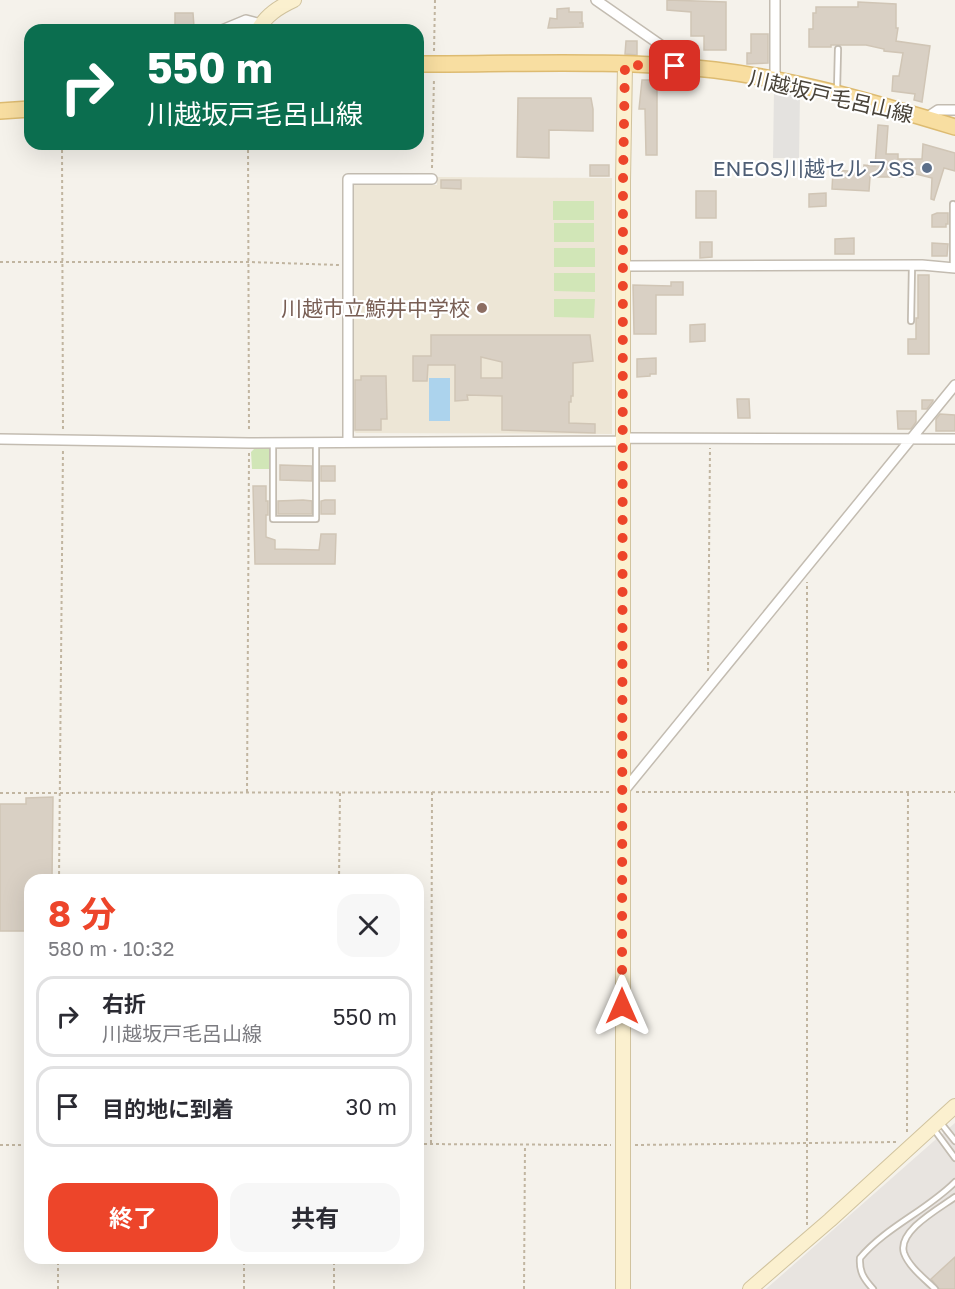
<!DOCTYPE html>
<html lang="ja">
<head>
<meta charset="utf-8">
<style>
	:root { --surface:#fff; --page:#f7f7f7; --text:#2b2b33; --muted:#7c7c81; --line:#e1e1e2; --accent:#ed452a }
	body { margin:0; font-family:"Golos Text","Noto Sans JP",sans-serif; background:var(--page); color:var(--text); height:100vh; display:flex; flex-direction:column; font-size:22px; white-space:nowrap }
	* { box-sizing:border-box; margin:0 }
	p { font-size:20px; color:var(--muted) }
	.icon { flex:none; width:33px; height:33px; fill:none; stroke:currentColor; stroke-width:2; stroke-linecap:round; stroke-linejoin:round }
	.map { position:relative; flex:1; overflow:hidden }
	.details { position:absolute; left:24px; top:874px; width:400px; height:390px; display:flex; flex-direction:column; background:var(--surface); border-radius:18px; box-shadow:0 6px 24px #0002 }
	.details>* { flex:none }
	.banner { position:absolute; left:24px; top:24px; width:400px; height:126px; border-radius:18px; box-shadow:0 6px 24px #0002; background:#0b6e4f; color:#fff; overflow:hidden }
	.pin { position:absolute; display:grid; place-items:center; width:51px; height:51px; color:#fff; margin:-26px; border-radius:12px; box-shadow:0 3px 9px #0006 }
	.me { position:absolute; width:66px; margin:-33px; rotate:0deg; stroke-linejoin:round; filter:drop-shadow(0 0 4px #0008) }
	.turn { display:flex; align-items:center; gap:21px; height:126px; padding:0 24px; font-size:27px }
	.turn .icon { width:78px; height:78px; stroke-width:2.5 }
	.turn b { display:block; font-size:42px; line-height:51px }
	.round { display:grid; place-items:center; flex:none; width:63px; height:63px; border-radius:18px; background:var(--page) }
	.overview { display:flex; align-items:center; justify-content:space-between; height:102px; padding:0 24px }
	h1 { font-size:36px; font-weight:700; line-height:45px; color:var(--accent) }
	.action { display:flex; gap:12px; margin-top:auto; padding:12px 24px }
	.action a { flex:1; height:69px; border-radius:18px; background:var(--accent); color:#fff; font-size:24px; font-weight:700; line-height:69px; text-align:center }
	.action a+a { background:var(--page); color:var(--text) }
	ul { padding:0; list-style:none }
	li { display:flex; align-items:center; gap:18px; height:81px; margin:0 12px 9px; padding:0 12px; border:3px solid var(--line); border-radius:18px }
	li div { flex:1 }
	li b { display:block; font-size:22px }
	li em { font-style:normal }
	.map>svg:first-child { display:block }
	.industrial { fill:#e8e4e0 }
	.education { fill:#ede6d6 }
	.green { fill:#d1e6b7 }
	.parking { fill:#e4e2df }
	.water { fill:#acd3ed }
	.building { fill:#d9d0c4; stroke:#d0c5b5; stroke-width:1.5; fill-rule:evenodd }
	.lines { fill:none; stroke-linecap:round; stroke-linejoin:round }
	.lane-casing { stroke:#c3bcb1; stroke-width:8 }
	.street-casing { stroke:#c3bcb1; stroke-width:12 }
	.secondary-casing { stroke:#d1c39e; stroke-width:16 }
	.primary-casing { stroke:#ddbb71; stroke-width:18 }
	.path { stroke:#c1b5a0; stroke-width:2; stroke-dasharray:3 3; stroke-linecap:butt }
	.lane { stroke:#fff; stroke-width:4.5 }
	.street { stroke:#fff; stroke-width:9 }
	.secondary { stroke:#fbf0cf; stroke-width:14 }
	.primary { stroke:#f8dea1; stroke-width:15 }
	.route { stroke:#ed452a; stroke-width:10; stroke-dasharray:0 18 }
	.service-dot { fill:#5c6f8a; stroke:#fff; stroke-width:2 }
	.education-dot { fill:#8d6e63; stroke:#fff; stroke-width:2 }
	.labels { text-anchor:middle; dominant-baseline:central; stroke-width:4.5; stroke-linejoin:round; paint-order:stroke }
	.street-label { font-size:21px; fill:#494339; stroke:#fff }
	.service-label { font-size:21px; fill:#4e5e75; stroke:#fff; text-anchor:end }
	.education-label { font-size:21px; fill:#785e54; stroke:#fff; text-anchor:end }
</style>
</head>
<body>
<div class="map">
<svg width="955" height="1289" viewBox="0 0 955 1289">
	<rect width="100%" height="100%" fill="#f5f2eb"/>
	<path class="industrial" d="M955,1123V1289H766L934,1141Z"/>
	<path class="education" d="M437,177L612,178V434L356,433L352,430V187L355,184L437,185Z"/>
	<path class="green" d="M553,201H594V220H553Z
		M554,223H594V242H554Z
		M554,248H595V267H554Z
		M554,273H595V292L554,291Z
		M554,299H595L594,318L554,317Z
		M257,446H269V469H252L251,452Z"/>
	<path class="parking" d="M774,89L800,94L799,158H773Z"/>
	<path class="water" d="M429,378H450V421H429Z"/>
	<path class="building" d="M667,0L726,2V50H704V36H691V12L667,10Z
		M858,2L896,4V28H898L896,41L930,46L922,102L914,100L915,94L892,91L893,76H899L903,53L884,51V49L866,45H831V47H809V29H813V13H816V7H858Z
		M569,8V12H582V23H579H583V27L548,28L550,18L557,19V9Z
		M175,13H193L194,27L175,26Z
		M751,34H768V63L747,64V53H751Z
		M626,41H637V55L625,54Z
		M642,80H657V155H646L645,109H639Z
		M518,98H591L593,109V131L549,130V158L517,157Z
		M878,125L888,126L886,154H898V159H922L923,144L955,153V171L944,168L934,200L931,199L932,178L912,173V177H870L869,191L832,189L833,170L864,172V165L875,166Z
		M590,165H609V176H590Z
		M441,180H461V189L441,188Z
		M696,191H716V218H696Z
		M826,193V206L809,207V194Z
		M937,213H948V224H946V227H932V215Z
		M854,238V254H835V239Z
		M700,242H712V257L700,258Z
		M932,243L948,244L947,256H932Z
		M918,275H929V354H908V339H916V318H918Z
		M671,282H683V295H656V334H634L633,285L671,286Z
		M705,324V341L690,342V325Z
		M431,335H590L593,361L573,363V396H571V402H569V423L595,424V433L502,430V396L467,395L468,400L455,401V365H428L427,381H413V356H431ZM481,357L502,362V378H481Z
		M656,358V374H650V376L637,377V359Z
		M361,376H386L387,419H381V430H355V380H361Z
		M737,399H749L750,418H738Z
		M922,400H933V401L927,409H922Z
		M897,411H916V422L911,429H898Z
		M940,414L955,415V431H936V419Z
		M280,465L312,466V481L280,480Z
		M321,466H335V481H321Z
		M253,486H266V501H268V515H266V537L275,540V549L319,550L321,534H336L335,564H255Z
		M303,500L312,501V514H278V501Z
		M325,500H335V514H321V501Z
		M53,797L52,880H30V931H0V804H26V798Z
		M955,1257V1289H939L931,1279Z"/>
	<g class="lines">
		<g class="lane-casing">
			<path id="lane" d="M837,90L838,49
				M953,268V204
				M911,321L912,265
				M273,442V519H316V442
				M940,1122L955,1141
				M933,1128L955,1158
				M873,1289C864,1279 859,1272 860,1258C886,1227 926,1211 955,1182
				M935,1289C925,1279 909,1267 904,1253C897,1231 940,1208 955,1197"/>
		</g>
		<g class="street-casing">
			<path id="street" d="M596,0L662,46L675,66
				M222,30L246,20L261,24
				M775,80V0
				M926,118L938,110H955
				M623,266L922,265L955,268
				M623,438L955,439
				M0,439L249,443L624,441
				M348,442V179H432
				M623,792L955,385"/>
		</g>
		<g class="secondary-casing">
			<path id="secondary" d="M258,30C266,15 279,7 294,0
				M623,1289V181L625,65
				M750,1289L830,1220L955,1106"/>
		</g>
		<g class="primary-casing">
			<path id="primary" d="M418,64C516,64 619,59 715,70C797,80 876,103 955,127
				M0,111L30,109"/>
		</g>
		<path class="path" d="M434,51L435,0
			M62,144L63,431
			M248,144L249,432
			M432,168L434,78
			M0,262H249L339,265
			M708,671L710,448
			M247,792L249,453
			M636,792H955
			M0,793L612,792
			M59,880L63,448
			M339,880L340,793
			M907,1132L908,793
			M431,1143L432,792
			M418,1144L611,1145
			M0,1145H30
			M635,1145L896,1142
			M807,1225V582
			M58,1289V1258
			M244,1289V1258
			M334,1289V1258
			M524,1289L525,1145"/>
		<use href="#lane" class="lane"/>
		<use href="#street" class="street"/>
		<use href="#secondary" class="secondary"/>
		<use href="#primary" class="primary"/>
	</g>
	<g class="lines">
		<path class="route" d="M622,1006L623,181L625,65L675,66"/>
	</g>
	<circle class="service-dot" cx="927" cy="168" r="6"/>
	<circle class="education-dot" cx="482" cy="308" r="6"/>
	<g class="labels">
		<g class="street-label">
			<text transform="translate(831 96) rotate(13)">川越坂戸毛呂山線</text>
		</g>
		<g class="service-label">
			<text x="915" y="168">ENEOS川越セルフSS</text>
		</g>
		<g class="education-label">
			<text x="470" y="308">川越市立鯨井中学校</text>
		</g>
	</g>
</svg>
<div class="pin" style="left:675px;top:66px;background:#d93025"><svg class="icon" aria-label="arrive" viewBox="0 0 24 24"><path d="M6 21V4h12l-3 4 3 4H6"/></svg></div>
<svg class="me" style="left:622px;top:1006px" viewBox="-20 -20 40 40"><path d="M0-17L14 15 0 8-14 15z" fill="#ed452a" stroke="#fff" stroke-width="4"/></svg>
<div class="banner">
<div class="turn"><svg class="icon" aria-label="right" viewBox="0 0 24 24"><path d="M7 20v-9h11M14 6l5 5-5 5"/></svg><div><b>550 m</b>川越坂戸毛呂山線</div></div>
</div>
<section class="details">
<div class="overview"><div><h1>8 分</h1><p>580 m · 10:32</p></div><a class="round"><svg class="icon" aria-label="close" viewBox="0 0 24 24"><path d="M6 6l12 12M18 6L6 18"/></svg></a></div>
<ul>
<li><svg class="icon" aria-label="right" viewBox="0 0 24 24"><path d="M7 20v-9h11M14 6l5 5-5 5"/></svg><div><b>右折</b><p>川越坂戸毛呂山線</p></div><em>550 m</em></li>
<li><svg class="icon" aria-label="arrive" viewBox="0 0 24 24"><path d="M6 21V4h12l-3 4 3 4H6"/></svg><div><b>目的地に到着</b></div><em>30 m</em></li>
</ul>
<div class="action"><a>終了</a><a>共有</a></div>
</section>
</div>
</body>
</html>
